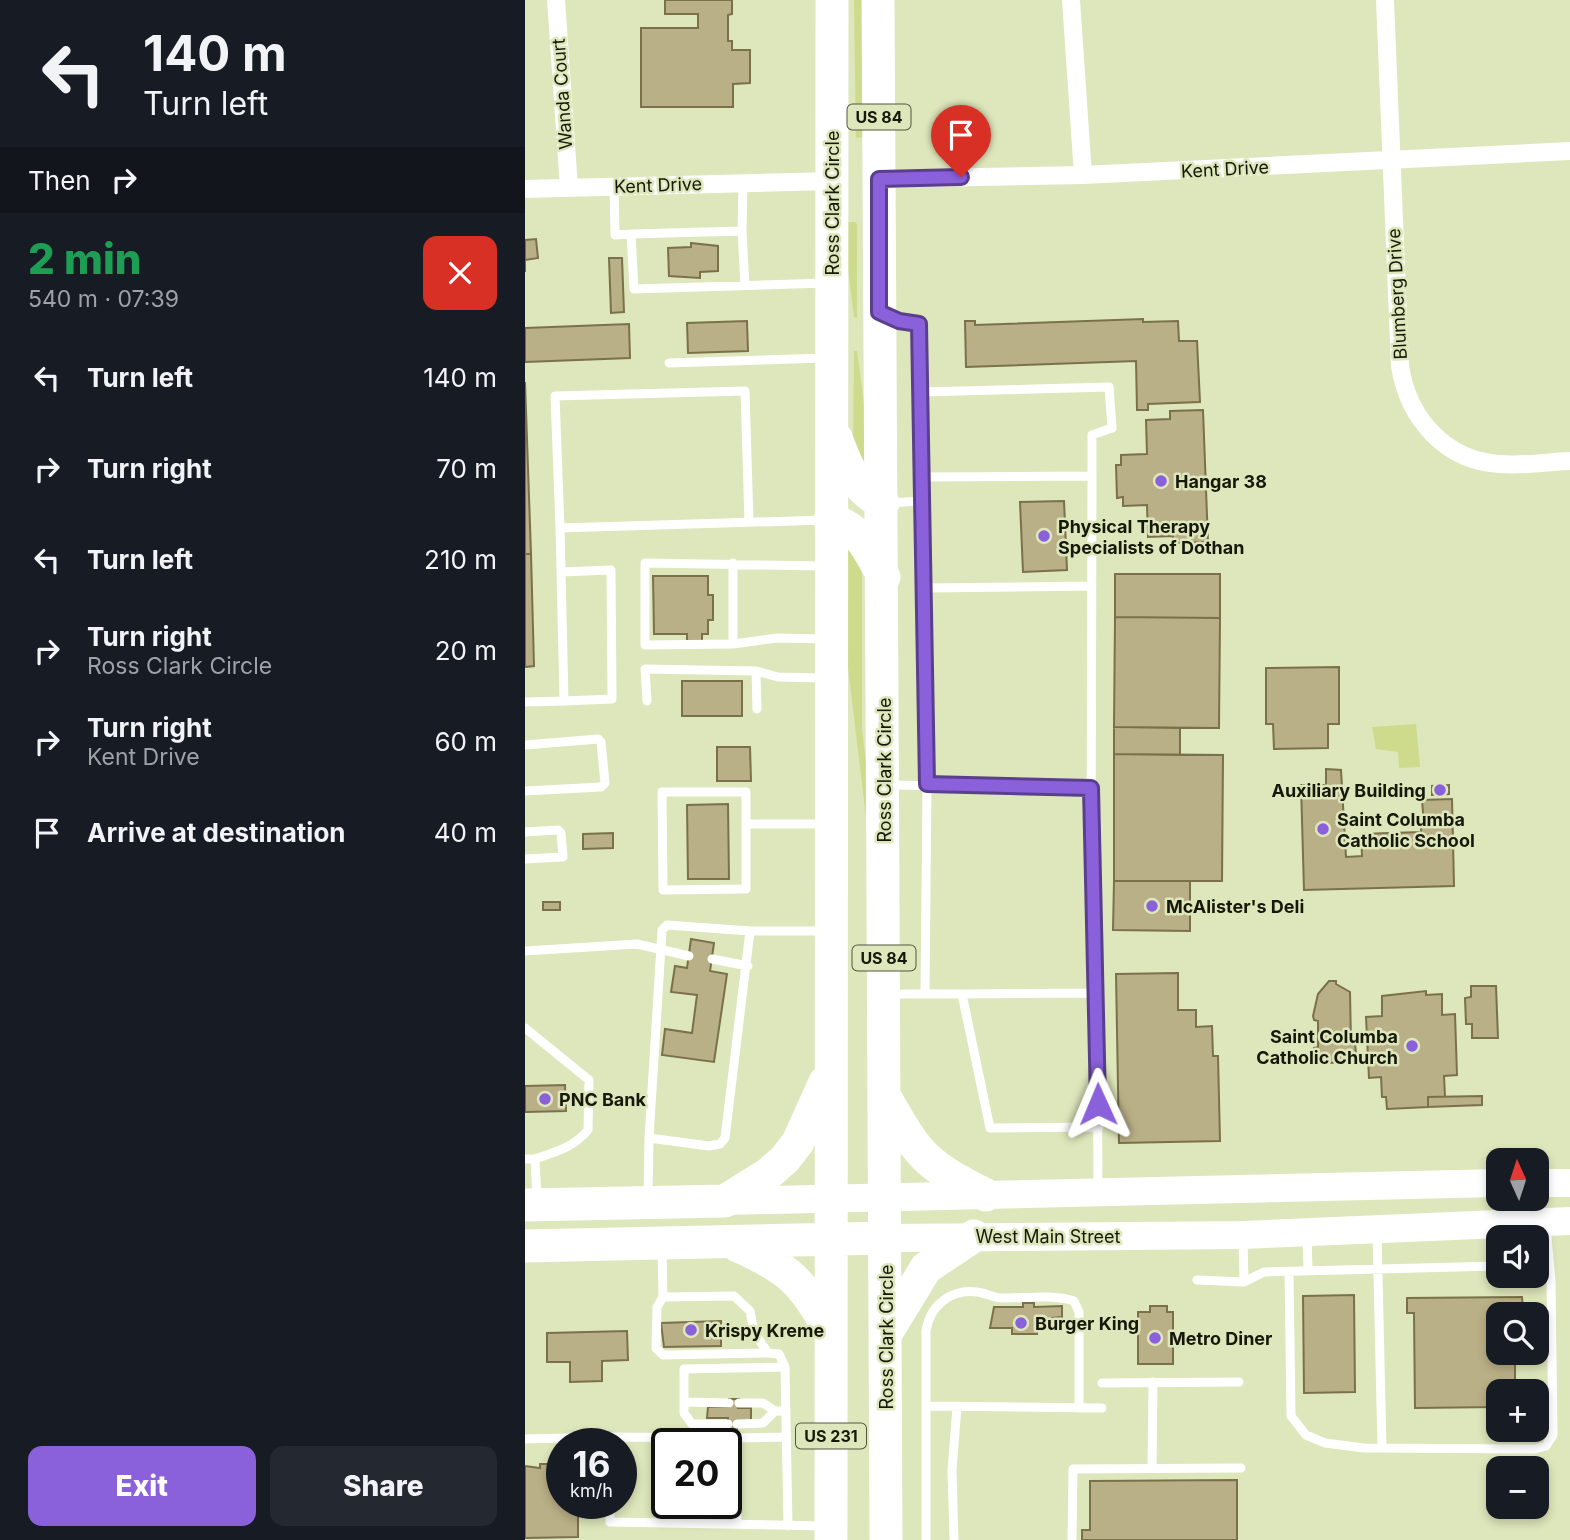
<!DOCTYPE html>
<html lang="en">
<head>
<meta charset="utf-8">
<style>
	:root { --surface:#171b24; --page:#242831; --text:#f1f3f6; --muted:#9ea1a6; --accent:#8a61db }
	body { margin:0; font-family:Inter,sans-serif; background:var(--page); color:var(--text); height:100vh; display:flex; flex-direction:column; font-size:26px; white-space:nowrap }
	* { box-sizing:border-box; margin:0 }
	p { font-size:23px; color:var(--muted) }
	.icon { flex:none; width:38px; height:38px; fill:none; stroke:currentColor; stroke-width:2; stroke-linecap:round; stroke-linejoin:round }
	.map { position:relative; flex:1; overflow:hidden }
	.details { display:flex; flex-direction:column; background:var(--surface); width:525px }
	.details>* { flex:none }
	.top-card { background:#171b24; color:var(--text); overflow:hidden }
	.needle { width:46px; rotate:357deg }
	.tools { position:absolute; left:961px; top:1148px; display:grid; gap:14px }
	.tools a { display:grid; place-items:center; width:63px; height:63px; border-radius:14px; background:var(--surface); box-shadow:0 4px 10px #0003; font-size:35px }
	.speed { position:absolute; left:21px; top:1428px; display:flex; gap:14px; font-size:35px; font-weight:700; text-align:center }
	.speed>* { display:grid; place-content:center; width:91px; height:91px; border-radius:50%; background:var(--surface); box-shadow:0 4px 10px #0003; line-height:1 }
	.speed small { font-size:18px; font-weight:400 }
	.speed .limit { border:4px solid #111; border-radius:10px; background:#fff; color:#111 }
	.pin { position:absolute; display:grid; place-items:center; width:60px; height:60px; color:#fff; margin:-72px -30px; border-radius:50% 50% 50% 0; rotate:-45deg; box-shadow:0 0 7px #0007 }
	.pin .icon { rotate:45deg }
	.me { position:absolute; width:77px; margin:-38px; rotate:359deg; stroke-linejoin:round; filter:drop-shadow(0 0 5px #0008) }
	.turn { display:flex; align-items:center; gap:24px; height:147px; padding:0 28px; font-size:32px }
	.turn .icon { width:91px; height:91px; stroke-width:2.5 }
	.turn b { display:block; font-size:49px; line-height:60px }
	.then { display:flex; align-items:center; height:66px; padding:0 28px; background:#0003; gap:14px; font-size:26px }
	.round { display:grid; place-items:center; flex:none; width:74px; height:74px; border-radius:14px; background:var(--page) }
	.summary { display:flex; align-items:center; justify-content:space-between; height:119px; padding:0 28px }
	h1 { font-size:42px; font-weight:800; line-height:52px; color:#1e9e55 }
	.button { display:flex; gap:14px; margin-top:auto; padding:14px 28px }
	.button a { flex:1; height:80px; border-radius:14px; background:var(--accent); color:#fff; font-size:28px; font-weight:800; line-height:80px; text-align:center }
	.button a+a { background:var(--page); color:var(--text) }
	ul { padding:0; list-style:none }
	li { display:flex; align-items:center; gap:21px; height:91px; padding:0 28px }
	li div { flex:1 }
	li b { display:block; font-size:26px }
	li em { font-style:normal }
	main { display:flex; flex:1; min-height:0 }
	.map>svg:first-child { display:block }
	.green { fill:#ceda8c }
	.building { fill:#bab087; stroke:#7a714a; stroke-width:2 }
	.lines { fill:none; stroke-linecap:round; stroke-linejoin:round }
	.lane { stroke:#fff; stroke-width:9 }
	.street { stroke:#fff; stroke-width:18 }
	.primary { stroke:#fff; stroke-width:28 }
	.highway { stroke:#fff; stroke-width:33 }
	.route-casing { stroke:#5a3f8e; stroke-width:18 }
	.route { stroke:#8a61db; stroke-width:12 }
	.poi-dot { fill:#8a61db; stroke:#dee6bb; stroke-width:2.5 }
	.labels { text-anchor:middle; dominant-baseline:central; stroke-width:5; stroke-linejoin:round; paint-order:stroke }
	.shield { fill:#dee6bb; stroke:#52563e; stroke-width:2 }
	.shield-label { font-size:16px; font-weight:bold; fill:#161809 }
	.street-label { font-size:18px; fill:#161809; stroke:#dee6bb }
	.poi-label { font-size:18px; font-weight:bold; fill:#161809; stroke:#dee6bb; text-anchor:start }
</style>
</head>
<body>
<main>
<section class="details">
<div class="top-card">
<div class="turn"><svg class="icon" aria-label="left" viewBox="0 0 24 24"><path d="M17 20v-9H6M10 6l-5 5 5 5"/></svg><div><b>140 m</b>Turn left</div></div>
<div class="then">Then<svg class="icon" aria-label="right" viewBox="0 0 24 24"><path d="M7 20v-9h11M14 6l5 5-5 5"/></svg></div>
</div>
<div class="summary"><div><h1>2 min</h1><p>540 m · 07:39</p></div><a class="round" style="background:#d93025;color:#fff"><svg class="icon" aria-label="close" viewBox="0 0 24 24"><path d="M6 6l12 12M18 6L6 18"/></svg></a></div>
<ul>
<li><svg class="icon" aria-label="left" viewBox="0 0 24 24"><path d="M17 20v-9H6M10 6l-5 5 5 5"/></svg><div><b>Turn left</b></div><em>140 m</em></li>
<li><svg class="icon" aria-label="right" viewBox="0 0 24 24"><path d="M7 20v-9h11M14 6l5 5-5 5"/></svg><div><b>Turn right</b></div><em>70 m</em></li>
<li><svg class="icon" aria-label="left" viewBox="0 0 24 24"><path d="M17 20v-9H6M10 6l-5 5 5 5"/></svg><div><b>Turn left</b></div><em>210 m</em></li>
<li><svg class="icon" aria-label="right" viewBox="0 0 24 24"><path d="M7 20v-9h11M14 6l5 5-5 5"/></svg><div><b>Turn right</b><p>Ross Clark Circle</p></div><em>20 m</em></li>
<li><svg class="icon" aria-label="right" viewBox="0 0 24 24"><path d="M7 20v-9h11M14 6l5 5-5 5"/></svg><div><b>Turn right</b><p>Kent Drive</p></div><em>60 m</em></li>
<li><svg class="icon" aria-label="arrive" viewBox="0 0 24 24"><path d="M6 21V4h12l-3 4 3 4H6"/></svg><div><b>Arrive at destination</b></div><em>40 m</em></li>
</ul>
<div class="button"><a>Exit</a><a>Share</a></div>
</section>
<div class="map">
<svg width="1045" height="1540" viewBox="0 0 1045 1540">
	<rect width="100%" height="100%" fill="#dee6bb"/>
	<path class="green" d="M329,0H340L339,137L331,138Z
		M322,222H331L332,226V318L329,317L321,254Z
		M329,351H332L341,419L343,472L328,452Z
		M318,543L337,566V730L345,795L342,825L318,626Z
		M891,724L895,767L874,768L873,752L851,749L847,727Z"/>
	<path class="building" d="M140,0H207V14L203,15V41H207V50H225V83L208,84V107H116V28H173V14H140Z
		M11,239L13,258L0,260V272V240Z
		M166,243L193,246V271L175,272V278L144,276L143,248L166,247Z
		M84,258H97L99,312L86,313Z
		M618,319V322L653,321L654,341H672L675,402L623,404V410H612L611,361L441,367L440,321H450V325Z
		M222,321L223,351L163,353L162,323Z
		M104,324L105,358L0,362V328Z
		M0,382L6,554H0Z
		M678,410L683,542L648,543V536L623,537L622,505L598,506V497L592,498L591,465H596V455L622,454L621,420L645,419V411Z
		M539,501L542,570L498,572L495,502Z
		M0,554H6L9,666L0,667Z
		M590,574H695V618L590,617Z
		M128,576H183V595H188V620H183V634H177V643H162V634H129Z
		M590,617L695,618L694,728L589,727Z
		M814,667V724H803V748L749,749L748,724H741V668Z
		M157,681H217V716H157Z
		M589,727L655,728V755L589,754Z
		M192,747H225L226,781H192Z
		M589,754L698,755L697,881H589Z
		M801,769L816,770L821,857L837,856L836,834L896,832V826H899L897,800L927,799L929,886L779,890L776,785H801Z
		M924,785V794L907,795V786Z
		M203,804L204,879H163L162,805Z
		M88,833V848L58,849V834Z
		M589,881H665V931L588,930Z
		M18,902H35V910H18Z
		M166,939L189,943L185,971L202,974L189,1062L137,1055L140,1029L167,1033L172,995L146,992L150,966L162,968Z
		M653,973V1010H671V1027L687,1026L688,1056H693L695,1141L594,1143L591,974Z
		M804,981H811V984L825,992L826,1044H830L831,1053H826L827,1061L794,1064V1055H789V1048L793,1047V1021L789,1020L788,1016L793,994Z
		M946,986H971L973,1038H947V1024H941L940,998L946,997Z
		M901,991V995L917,994V1015L930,1014L932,1075L919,1076L920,1097H903V1107L862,1109L861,1097H857L856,1077L844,1078L841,1017L857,1016V996Z
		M40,1085L41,1111L0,1112V1086Z
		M957,1096V1105L903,1107V1097Z
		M829,1295L830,1392L779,1393L778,1296Z
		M997,1297L998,1310H990V1314H973V1353H990V1391H973V1407L890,1408L889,1313H882V1298Z
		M498,1303H509V1307L537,1306V1317L527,1318V1328H512V1334H487V1328H465L469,1307H498Z
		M625,1306H642V1312H648V1364H613V1312H625Z
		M196,1321V1346L139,1347L136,1323Z
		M102,1331L103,1360L77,1361V1381L45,1382V1362H22V1333Z
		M204,1399H214L213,1408H226V1421H212V1429H203V1418H182L183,1407H204Z
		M140,1458L142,1503H182V1508L140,1509Z
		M15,1464H26V1468L37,1466V1503H53V1537L0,1538V1466L15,1468Z
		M712,1480V1540H557V1530H565V1481Z"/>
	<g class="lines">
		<path class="lane" d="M89,186L90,235L106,234L217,231L218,183
			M217,231L220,286
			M106,234L109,289L301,283
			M363,316L394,323L402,784L400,993
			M144,363L300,358
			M395,392L584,387L587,428L567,435V476L398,477
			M567,476L566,880L572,993L573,1188
			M363,503L398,501
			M35,528L30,396L220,391L224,522
			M36,572L86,570L87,699L39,701
			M399,588L567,586
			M299,639L252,638L208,644L120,645V563L300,566
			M208,644V563
			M231,671L232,709
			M122,701L120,669L231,671L253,677L299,678
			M0,702L39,701L35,528L300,520
			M0,745L73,739L76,742L80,783L76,787L0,791
			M364,785L566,788
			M221,824V889L138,890L137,792H221V824H299
			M0,832L33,830L36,833L38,857L0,859
			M0,951L112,944L164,956
			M187,959L223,966
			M365,994H437L465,1128L574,1127
			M437,994L572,993
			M0,1028L64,1080L63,1130C49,1147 31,1152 10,1159
			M124,1138L137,930L142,925L225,931
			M0,1159H10L12,1199
			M123,1195L124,1138L184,1146L195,1144L200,1138L225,931H300
			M852,1232L857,1448
			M782,1235L783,1271
			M718,1238L719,1282
			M137,1248L138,1297L209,1296L225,1311L229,1332L243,1353L254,1354L260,1367L263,1526
			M764,1272L766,1416L781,1435L800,1443L839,1448L1010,1449L1021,1446L1028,1435L1026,1282L1021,1226
			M672,1280L719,1282L739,1272L973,1266
			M138,1297L132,1307L131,1348L138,1355L243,1353
			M577,1383L714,1382
			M159,1402L204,1403
			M214,1403H238L250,1411
			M401,1406L577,1408
			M203,1424H167L159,1413V1369L260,1367
			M212,1424L238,1423L250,1411H260
			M211,1438L261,1437
			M0,1439L85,1437
			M85,1444V1437L211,1438L212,1524
			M627,1468L628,1382
			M85,1503V1522L301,1526
			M401,1540V1331C405,1305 426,1289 452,1292C461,1293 469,1298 478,1298C502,1298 527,1294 549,1301L554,1312V1408
			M429,1540L427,1470L432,1407
			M547,1540L548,1469L716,1468"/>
		<path class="street" d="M31,0L44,188
			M546,0L558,175
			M860,0L875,366C883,418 920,461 975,464C998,466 1022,462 1045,461
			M354,179L558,175L1045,151
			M0,189L308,181"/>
		<path class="primary" d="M1012,1183H1045
			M200,1201L973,1183
			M360,1238L718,1235L1045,1221"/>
		<path class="highway" d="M353,0C355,513 360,1027 361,1540
			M311,438C322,466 329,489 358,503
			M305,520C336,527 343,551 359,577
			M360,1097C394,1157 400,1164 461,1195
			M0,1205L200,1201L243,1174L260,1159L273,1142L300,1082
			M211,1245C265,1269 276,1280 305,1331
			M0,1246L360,1238
			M362,1332L401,1268L449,1236
			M306,1540L307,0"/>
	</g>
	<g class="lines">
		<g class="route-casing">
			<path id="route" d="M436,177L354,179V312L374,321L394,324L402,784L566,788L573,1104"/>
		</g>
		<use href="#route" class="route"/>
	</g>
	<g class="poi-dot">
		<circle cx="636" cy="481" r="7"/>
		<circle cx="519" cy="536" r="7"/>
		<circle cx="915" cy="790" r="7"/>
		<circle cx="798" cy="829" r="7"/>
		<circle cx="627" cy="906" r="7"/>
		<circle cx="887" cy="1046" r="7"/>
		<circle cx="20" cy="1099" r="7"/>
		<circle cx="496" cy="1323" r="7"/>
		<circle cx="166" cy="1330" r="7"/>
		<circle cx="630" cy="1338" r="7"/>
	</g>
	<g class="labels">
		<g class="shield">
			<rect x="322.5" y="104.5" width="63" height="25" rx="5"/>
			<rect x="327.5" y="945.5" width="63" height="25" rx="5"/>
			<rect x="271" y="1423.5" width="70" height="25" rx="5"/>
		</g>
		<g class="shield-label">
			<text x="354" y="117">US 84</text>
			<text x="359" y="958">US 84</text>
			<text x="306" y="1436">US 231</text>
		</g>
		<g class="street-label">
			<text transform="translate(37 94) rotate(-94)">Wanda Court</text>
			<text transform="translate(700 169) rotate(-3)">Kent Drive</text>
			<text transform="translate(133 185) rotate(-2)">Kent Drive</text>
			<text transform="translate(307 203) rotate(-90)">Ross Clark Circle</text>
			<text transform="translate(872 294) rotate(-93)">Blumberg Drive</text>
			<text transform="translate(359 770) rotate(-90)">Ross Clark Circle</text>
			<text x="523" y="1236">West Main Street</text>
			<text transform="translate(361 1337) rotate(-90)">Ross Clark Circle</text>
		</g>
		<g class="poi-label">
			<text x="650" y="481">Hangar 38</text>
			<text x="533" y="526">Physical Therapy<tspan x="533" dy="21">Specialists of Dothan</tspan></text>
			<text x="901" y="790" text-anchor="end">Auxiliary Building</text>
			<text x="812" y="819">Saint Columba<tspan x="812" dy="21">Catholic School</tspan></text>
			<text x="641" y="906">McAlister's Deli</text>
			<text x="873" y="1036" text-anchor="end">Saint Columba<tspan x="873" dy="21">Catholic Church</tspan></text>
			<text x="34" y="1099">PNC Bank</text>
			<text x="510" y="1323">Burger King</text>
			<text x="180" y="1330">Krispy Kreme</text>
			<text x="644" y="1338">Metro Diner</text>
		</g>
	</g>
</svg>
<div class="tools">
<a><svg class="needle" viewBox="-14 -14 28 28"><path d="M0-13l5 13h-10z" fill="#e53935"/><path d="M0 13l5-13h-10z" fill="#9ea1a6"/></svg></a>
<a><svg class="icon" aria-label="sound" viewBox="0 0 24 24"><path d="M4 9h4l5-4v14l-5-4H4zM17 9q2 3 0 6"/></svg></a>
<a><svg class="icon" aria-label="search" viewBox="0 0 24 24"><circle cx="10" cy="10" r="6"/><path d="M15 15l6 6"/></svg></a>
<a>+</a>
<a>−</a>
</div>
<div class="speed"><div>16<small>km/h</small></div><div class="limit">20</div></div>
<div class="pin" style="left:436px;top:177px;background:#d93025"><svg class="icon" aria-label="arrive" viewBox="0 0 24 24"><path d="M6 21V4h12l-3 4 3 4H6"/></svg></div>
<svg class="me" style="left:573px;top:1104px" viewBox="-20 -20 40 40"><path d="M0-17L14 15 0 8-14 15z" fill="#8a61db" stroke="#fff" stroke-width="4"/></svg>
</div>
</main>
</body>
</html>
